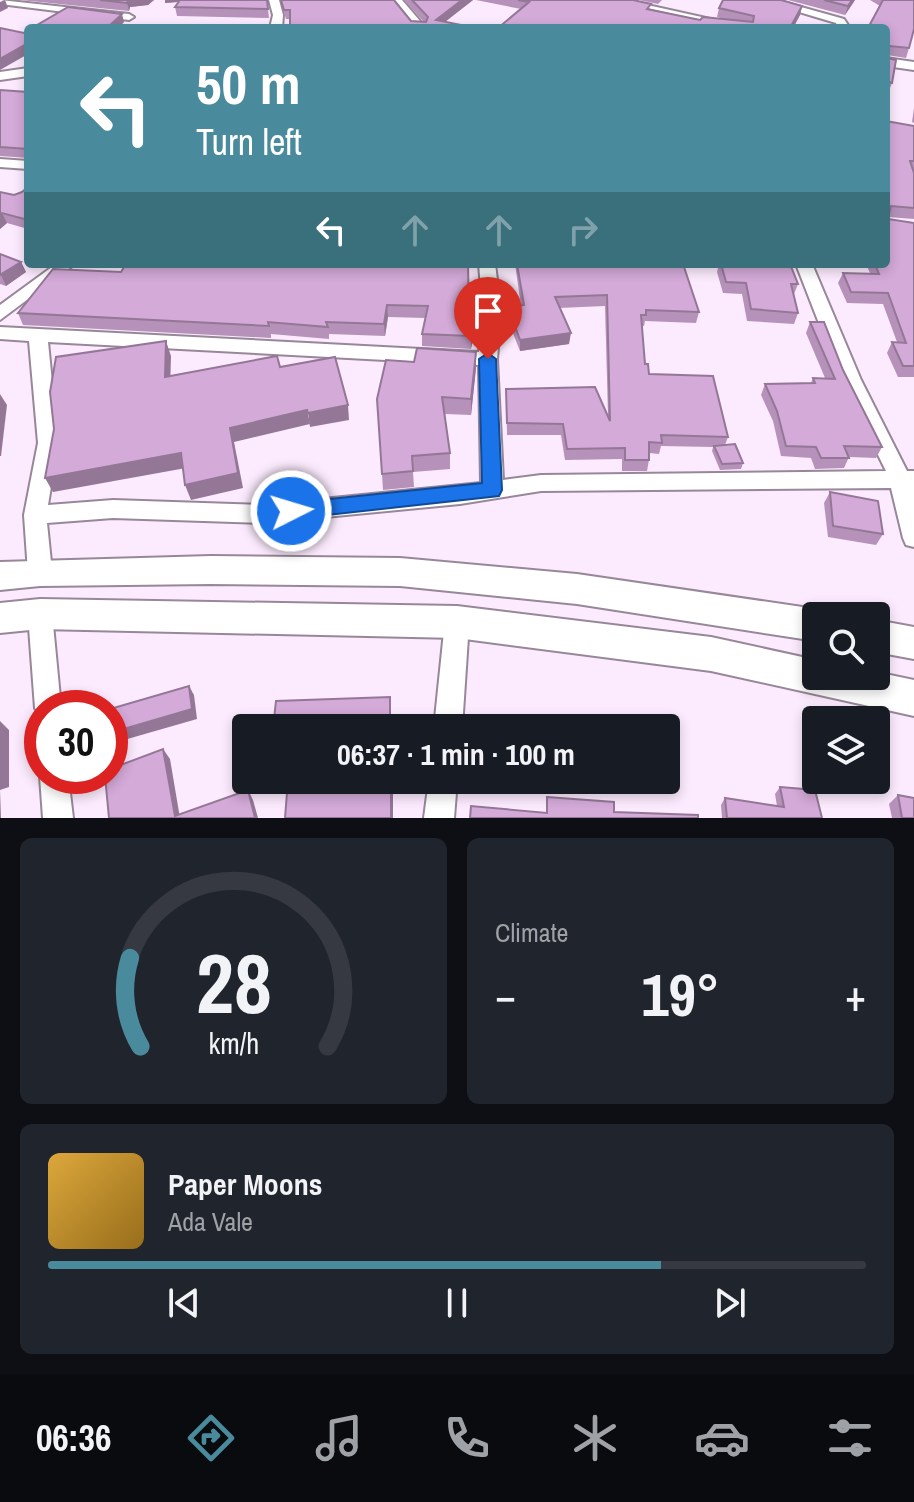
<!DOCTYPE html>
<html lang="en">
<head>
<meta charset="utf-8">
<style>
  :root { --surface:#171b24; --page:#20242c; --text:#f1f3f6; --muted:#9ea1a6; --line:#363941; --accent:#498b9c }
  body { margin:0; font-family:"Archivo Narrow",sans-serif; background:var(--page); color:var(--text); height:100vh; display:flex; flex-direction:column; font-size:30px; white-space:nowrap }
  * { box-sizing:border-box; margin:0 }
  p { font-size:26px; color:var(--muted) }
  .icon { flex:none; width:44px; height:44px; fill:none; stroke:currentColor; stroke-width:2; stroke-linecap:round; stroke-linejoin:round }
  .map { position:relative; height:818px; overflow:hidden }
  .panel { display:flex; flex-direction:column; gap:20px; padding:20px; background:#0d0f14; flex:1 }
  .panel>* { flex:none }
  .hud { position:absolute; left:24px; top:24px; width:866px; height:244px; border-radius:8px; box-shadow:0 4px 12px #0003; background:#498b9c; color:#fff; overflow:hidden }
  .tools { position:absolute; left:802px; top:602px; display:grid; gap:16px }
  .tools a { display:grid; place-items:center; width:88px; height:88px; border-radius:8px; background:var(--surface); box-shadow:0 4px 12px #0003; font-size:40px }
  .speed { position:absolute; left:24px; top:690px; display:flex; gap:16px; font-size:40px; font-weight:700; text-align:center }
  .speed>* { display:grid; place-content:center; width:104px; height:104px; border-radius:50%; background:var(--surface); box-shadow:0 4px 12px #0003; line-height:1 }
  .speed .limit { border:12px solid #d22; background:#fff; color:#111 }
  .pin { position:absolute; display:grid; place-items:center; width:68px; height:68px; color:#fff; margin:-82px -34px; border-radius:50% 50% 50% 0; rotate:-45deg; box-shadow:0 0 8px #0007 }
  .pin .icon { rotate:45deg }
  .me { position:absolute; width:88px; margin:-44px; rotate:85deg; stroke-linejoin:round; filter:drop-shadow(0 0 6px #0008) }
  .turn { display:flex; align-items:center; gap:28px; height:168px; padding:0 40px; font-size:36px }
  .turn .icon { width:104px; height:104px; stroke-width:2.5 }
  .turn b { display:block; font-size:56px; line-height:68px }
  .lanes { display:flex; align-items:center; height:76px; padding:0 40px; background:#0003; justify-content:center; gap:40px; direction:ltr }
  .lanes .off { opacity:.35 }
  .big { font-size:60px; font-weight:700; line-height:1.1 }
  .panel .widget { flex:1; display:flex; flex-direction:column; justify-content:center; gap:12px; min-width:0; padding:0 28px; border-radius:12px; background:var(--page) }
  .panel .dial { align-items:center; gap:0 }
  .dial svg { height:208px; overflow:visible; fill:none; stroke:var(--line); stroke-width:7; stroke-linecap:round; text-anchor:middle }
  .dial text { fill:var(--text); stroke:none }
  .song { display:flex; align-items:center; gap:24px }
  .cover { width:96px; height:96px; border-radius:12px; background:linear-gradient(135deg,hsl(40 70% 55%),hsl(40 70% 35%)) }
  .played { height:8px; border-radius:4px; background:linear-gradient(90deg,var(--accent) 75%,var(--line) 75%) }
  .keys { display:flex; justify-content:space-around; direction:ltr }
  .heat { display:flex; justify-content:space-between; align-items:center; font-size:44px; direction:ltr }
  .panel .tiles { flex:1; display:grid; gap:20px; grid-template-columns:1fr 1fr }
  .widget:last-child { grid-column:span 2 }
  .trip { position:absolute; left:232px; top:714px; width:448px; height:80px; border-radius:8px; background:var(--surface); box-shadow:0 4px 12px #0003; font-weight:700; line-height:80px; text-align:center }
  .tabs { display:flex; height:128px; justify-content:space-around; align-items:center; background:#090b0e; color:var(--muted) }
  .tabs .icon { width:56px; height:56px }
  .tabs .active { color:var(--accent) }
  .tabs b { font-size:36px; color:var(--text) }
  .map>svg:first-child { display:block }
</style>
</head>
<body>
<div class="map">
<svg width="914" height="818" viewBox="0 0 914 818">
  <rect width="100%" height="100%" fill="#fcebfe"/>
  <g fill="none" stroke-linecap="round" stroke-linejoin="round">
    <g stroke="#978798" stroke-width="4">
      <g id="minor">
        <polygon points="0,0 129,14 134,17 129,20 0,4"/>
        <polygon points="269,0 279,0 283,15 282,28 270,28 273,15"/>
        <polygon points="391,0 402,0 426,28 414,28"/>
        <polygon points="605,0 625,0 751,28 729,28"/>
        <polygon points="759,0 776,0 844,19 850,28 838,28 836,23"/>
        <polygon points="886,58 914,62 914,70 886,66"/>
        <polygon points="28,68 28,76 0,80 0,72"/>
        <polygon points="0,159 28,161 28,169 0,167"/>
        <polygon points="56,264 75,264 0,320 0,305"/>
        <path d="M 479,264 L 495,264 L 501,312 L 497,359 L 503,480 L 541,475 L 886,471 L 841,380 L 796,264 L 812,264 L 861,380 L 907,471 L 914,471 L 914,547 L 906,545 L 903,538 L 891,488 L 541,491 L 460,504 L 263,523 L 113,518 L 47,523 L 52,572 L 48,579 L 40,582 L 32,579 L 28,572 L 24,515 L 38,443 L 29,341 L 0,339 L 0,327 L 479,352 L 483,312 ZM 48,342 L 479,365 L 481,483 L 263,505 L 113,500 L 48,505 L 58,443 Z"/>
        <polygon points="40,603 49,606 52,614 61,708 42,708 42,719 35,708 28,614 31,606"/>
        <polygon points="457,611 466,614 469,622 462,728 434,728 445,622 448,614"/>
        <polygon points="42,771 42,776 68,776 73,818 43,818 40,776"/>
        <polygon points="429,780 457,780 454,818 424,818"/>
      </g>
    </g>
    <g stroke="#978798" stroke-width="4">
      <g id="secondary">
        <polygon points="211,556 400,558 577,574 816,609 829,616 816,616 816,641 577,604 400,586 211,584 40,586 0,590 0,562"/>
        <polygon points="40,599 457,606 711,637 816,660 816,676 876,676 876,672 914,680 914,716 711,671 457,638 40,629 0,633 0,603"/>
        <polygon points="876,620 914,627 914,659 876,652"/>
      </g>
    </g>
    <use href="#minor" fill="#fff" fill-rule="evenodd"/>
    <use href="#secondary" fill="#fff" fill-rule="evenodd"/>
  </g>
  <g fill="#b692ba">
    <polygon points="20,0 154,0 148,5 130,7 129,11"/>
    <polygon points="165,0 267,0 269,18 177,16 175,7 179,2 165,3"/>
    <polygon points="280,0 394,0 411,21 424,22 404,0 473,0 445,22 476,28 291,28 290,19 286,19"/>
    <polygon points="476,0 633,0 651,9 700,20 724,19 717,17 719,8 802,6 800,15 793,28 498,28 521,9"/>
    <polygon points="639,0 662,0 658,4"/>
    <polygon points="788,0 855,0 845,15"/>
    <polygon points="870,0 914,0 909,48 906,58 887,55 892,83 888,93 886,92 886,28 880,6"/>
    <polygon points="0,90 28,92 28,158 0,156"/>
    <polygon points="914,108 914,123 912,122"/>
    <polygon points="886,121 914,126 914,219 888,217 888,219 914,223 914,377 898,377 887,353 892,342 897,342 883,304 847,303 838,283 843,273 870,273 866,264 886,264"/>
    <polygon points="28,187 28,229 7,223 0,229 0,192 14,195 22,192"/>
    <polygon points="0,254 21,262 26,272 6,286 0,284"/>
    <polygon points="515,264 683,264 699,312 696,323 645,321 644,326 642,326 645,364 649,374 728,437 725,445 743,463 741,469 720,470 712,451 713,447 661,446 659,454 649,453 649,460 647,471 622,471 622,459 565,460 561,435 507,435 506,389 608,415 605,306 559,308 569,344 520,351 507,318 508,307 521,306"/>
    <polygon points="719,264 790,264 798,284 794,294 798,313 794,324 747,321 742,294 723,293 717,272"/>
    <polygon points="121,272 469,312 476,323 471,349 422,346 422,334 425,318 388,317 385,336 329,334 329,339 271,334 271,338 23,325 18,313"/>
    <polygon points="810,322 843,370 882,447 876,458 849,457 844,468 815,469 811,458 781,456 773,421 761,395 765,384 811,383 813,378 825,378 806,333"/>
    <polygon points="476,352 476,368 471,415 445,414 450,453 450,469 413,472 414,487 383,490 382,474 414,362"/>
    <polygon points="830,492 883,534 876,545 828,537 824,503"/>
    <polygon points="262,780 393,780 393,818 288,784 264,784"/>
    <polygon points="780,787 822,818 722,818 721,805 725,798 777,806 775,794"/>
    <polygon points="898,795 914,818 892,818 889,804"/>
  </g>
  <g fill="#947797">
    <polygon points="5,0 8,8 0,12 0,2"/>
    <polygon points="128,0 154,0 148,5 130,7 129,11 127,3"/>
    <polygon points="165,0 188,0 188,1 165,3"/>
    <polygon points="462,0 473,0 437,28 436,20"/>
    <polygon points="852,0 855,0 845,15 848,6"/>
    <polygon points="802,6 800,15 793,28 790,28"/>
    <polygon points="122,14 124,22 119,28 107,28"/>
    <polygon points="28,43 28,54 0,70 0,59"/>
    <polygon points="2,213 7,223 0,229 0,215"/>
    <polygon points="21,262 26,272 6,286 1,275"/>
    <polygon points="387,305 388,317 385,336 384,324"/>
    <polygon points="476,311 476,323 471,349 471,336"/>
    <polygon points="571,333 569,344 520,351 520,340"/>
    <polygon points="166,341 171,356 170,392 165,377"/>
    <polygon points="476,352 476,368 471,415 471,399"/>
    <polygon points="0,394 7,405 1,456 0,456"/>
    <polygon points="348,405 349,420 310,427 308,413"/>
    <polygon points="307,410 310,424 234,442 243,488 191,500 185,485 230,428"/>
    <polygon points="181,453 186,468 53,492 45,478"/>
    <polygon points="189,686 194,695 197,719 110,744 110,733"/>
    <polygon points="390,697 391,709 391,728 390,728"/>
    <polygon points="0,721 9,730 9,787 0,790 1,818 0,818"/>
    <polygon points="163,749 170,759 180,818 175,816"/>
    <rect x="391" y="780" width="2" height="38"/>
    <polygon points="248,790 253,800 258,818 255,818"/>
  </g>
  <g fill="#d4aad8" stroke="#947797" stroke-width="2">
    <polygon points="100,0 128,0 127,3"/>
    <polygon points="180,0 267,0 268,9 175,7"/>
    <polygon points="281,0 394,0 411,21 426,22 428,17 412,0 462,0 436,20 476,28 292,28 290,25 290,10 284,10"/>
    <polygon points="518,0 633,0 651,4 647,9 700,20 703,17 753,22 754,16 719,8 723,0 781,0 802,6 790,28 498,28 529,2"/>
    <polygon points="824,0 852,0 848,6"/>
    <polygon points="883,0 914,0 914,29 909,48 890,46 886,49 887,58 896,60 892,83 886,81 886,28 868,28"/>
    <polygon points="68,7 122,14 107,28 32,28"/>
    <polygon points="0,28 24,33 28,30 28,43 0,59"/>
    <polygon points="0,90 28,92 28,149 0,147"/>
    <polygon points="886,121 914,126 914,161 910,161 914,173 914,208 891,206 888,219 914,223 914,366 903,366 892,342 906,343 888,293 851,292 843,273 879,274 875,264 886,264"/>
    <polygon points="28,187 28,220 2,213 0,215 0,192 14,195 22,192"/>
    <polygon points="0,254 21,262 0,275"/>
    <polygon points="126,264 468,264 469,312 476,311 471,336 422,334 428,306 387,305 384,324 326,322 328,327 268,322 269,326 18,313 53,269 121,272"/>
    <polygon points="517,264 683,264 699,312 646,310 646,315 641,315 645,364 648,364 649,374 713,376 728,437 661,435 662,443 649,442 649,460 625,460 625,448 567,449 563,424 507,423 506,389 595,387 610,421 607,295 555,297 571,333 520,340 508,307 524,305"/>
    <polygon points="721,264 790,264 798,284 791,284 798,313 751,309 746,283 726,282"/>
    <polygon points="810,322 824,322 843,370 882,447 844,446 849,458 821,458 816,447 786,446 777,411 765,384 815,383 813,378 835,379"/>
    <polygon points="166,341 165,377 277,356 280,367 335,357 348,405 308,413 307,410 230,428 238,473 185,485 181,453 45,478 54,429 50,392 56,357"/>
    <polygon points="417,348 476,352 471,399 442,397 450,453 412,456 413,471 382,474 377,399 386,360 414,362"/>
    <polygon points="735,444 743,463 722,464 714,446"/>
    <polygon points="830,492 878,501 883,534 833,526"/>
    <polygon points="189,686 192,709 110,733 110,709"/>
    <polygon points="390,697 390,728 273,728 276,701"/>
    <polygon points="163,749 175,816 248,790 255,818 109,818 105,776 110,776 110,769"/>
    <polygon points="288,780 391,780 391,818 285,818"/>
    <polygon points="780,787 815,790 822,818 727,818 725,798 784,807"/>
    <polygon points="898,795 914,798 914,818 902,818"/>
    <polygon points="547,797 614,802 614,812 698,815 698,818 470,818 471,806 547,813"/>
  </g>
  <polygon fill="#1a73e8" stroke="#114b97" stroke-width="2" points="488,353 496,359 502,490 499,496 291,519 284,517 281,511 291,503 482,483 479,359"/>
</svg>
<div class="tools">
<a><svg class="icon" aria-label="search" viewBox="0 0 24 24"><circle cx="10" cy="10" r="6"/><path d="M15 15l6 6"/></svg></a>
<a><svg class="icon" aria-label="layers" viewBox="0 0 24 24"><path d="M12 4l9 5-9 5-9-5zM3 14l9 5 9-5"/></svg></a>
</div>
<div class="speed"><div class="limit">30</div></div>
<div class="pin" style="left:488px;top:359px;background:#d93025"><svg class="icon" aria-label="arrive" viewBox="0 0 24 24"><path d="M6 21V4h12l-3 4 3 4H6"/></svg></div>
<svg class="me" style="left:291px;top:511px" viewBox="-20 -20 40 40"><circle r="17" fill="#1a73e8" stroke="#fff" stroke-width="3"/><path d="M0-11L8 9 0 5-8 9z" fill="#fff"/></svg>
<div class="trip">06:37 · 1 min · 100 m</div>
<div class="hud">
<div class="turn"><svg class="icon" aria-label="left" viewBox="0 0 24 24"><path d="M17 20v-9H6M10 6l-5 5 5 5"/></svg><div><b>50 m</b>Turn left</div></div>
<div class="lanes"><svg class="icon" aria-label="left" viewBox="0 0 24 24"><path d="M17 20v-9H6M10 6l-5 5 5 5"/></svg><svg class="icon off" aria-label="ahead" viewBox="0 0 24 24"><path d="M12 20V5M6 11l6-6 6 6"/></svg><svg class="icon off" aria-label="ahead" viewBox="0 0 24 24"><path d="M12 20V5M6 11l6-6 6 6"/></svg><svg class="icon off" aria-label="right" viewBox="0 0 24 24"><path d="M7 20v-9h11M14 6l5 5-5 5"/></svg></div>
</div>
</div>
<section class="panel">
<div class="tiles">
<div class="widget dial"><svg viewBox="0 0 100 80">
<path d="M14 69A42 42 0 1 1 86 69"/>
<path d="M14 69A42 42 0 0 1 10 35" stroke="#498b9c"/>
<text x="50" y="56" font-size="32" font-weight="700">28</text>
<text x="50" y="72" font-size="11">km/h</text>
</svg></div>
<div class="widget"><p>Climate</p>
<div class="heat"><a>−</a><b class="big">19°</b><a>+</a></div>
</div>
<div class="widget">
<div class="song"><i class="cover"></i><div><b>Paper Moons</b><p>Ada Vale</p></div></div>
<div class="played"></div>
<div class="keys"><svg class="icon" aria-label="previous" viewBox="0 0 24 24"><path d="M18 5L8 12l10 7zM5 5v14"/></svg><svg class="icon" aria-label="pause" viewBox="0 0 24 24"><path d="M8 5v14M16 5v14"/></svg><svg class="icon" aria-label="next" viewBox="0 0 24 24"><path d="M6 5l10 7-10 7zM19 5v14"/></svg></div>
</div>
</div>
</section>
<nav class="tabs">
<b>06:36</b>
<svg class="icon active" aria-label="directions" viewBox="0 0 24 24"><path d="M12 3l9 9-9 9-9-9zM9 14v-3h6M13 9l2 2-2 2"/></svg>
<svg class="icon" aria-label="music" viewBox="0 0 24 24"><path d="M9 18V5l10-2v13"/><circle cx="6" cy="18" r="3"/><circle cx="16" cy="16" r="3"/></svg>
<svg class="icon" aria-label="phone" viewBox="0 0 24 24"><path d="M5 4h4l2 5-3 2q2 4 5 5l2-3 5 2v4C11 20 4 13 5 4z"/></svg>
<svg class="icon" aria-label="climate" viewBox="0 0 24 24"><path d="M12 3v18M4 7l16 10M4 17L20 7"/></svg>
<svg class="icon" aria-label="car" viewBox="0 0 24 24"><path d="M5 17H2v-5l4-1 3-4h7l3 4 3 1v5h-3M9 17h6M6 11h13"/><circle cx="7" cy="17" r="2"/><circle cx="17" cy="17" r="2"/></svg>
<svg class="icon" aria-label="filters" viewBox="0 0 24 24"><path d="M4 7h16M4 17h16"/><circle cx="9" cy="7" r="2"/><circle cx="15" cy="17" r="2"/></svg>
</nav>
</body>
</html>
